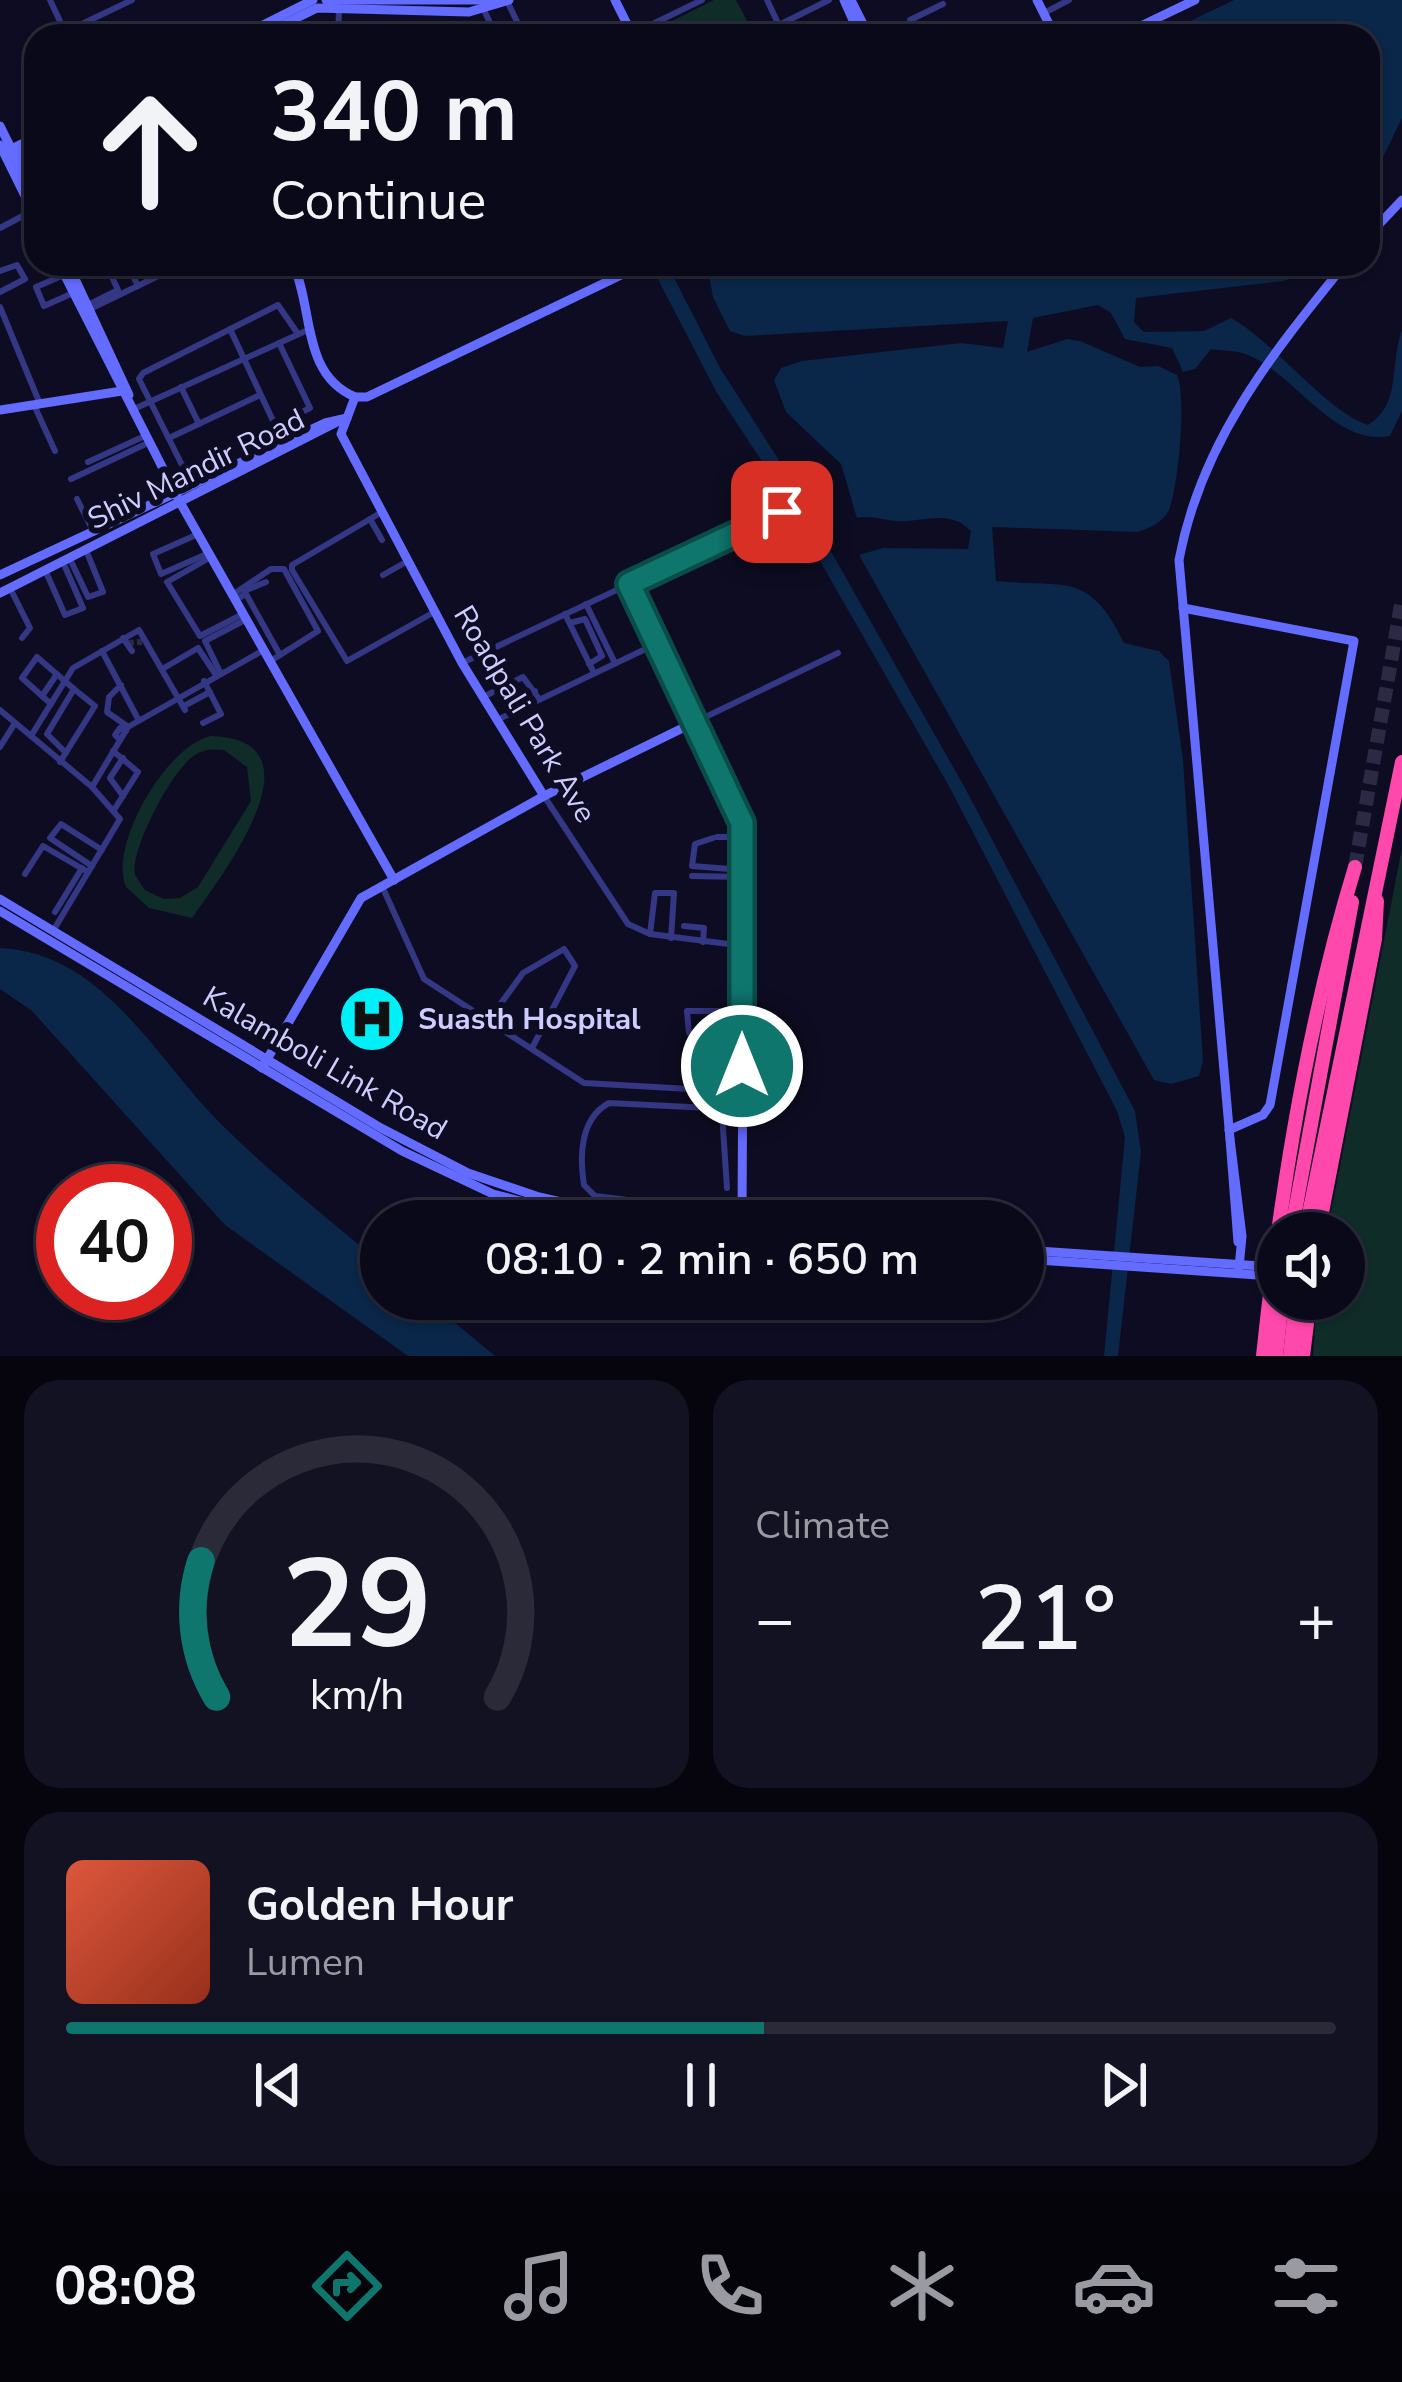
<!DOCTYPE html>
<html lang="en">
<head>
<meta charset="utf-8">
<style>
  :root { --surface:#0a091a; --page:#131223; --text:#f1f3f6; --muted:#999aa2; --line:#2a2a39; --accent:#0f766e }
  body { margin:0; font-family:"Nunito Sans",sans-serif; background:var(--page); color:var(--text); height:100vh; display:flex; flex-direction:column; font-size:45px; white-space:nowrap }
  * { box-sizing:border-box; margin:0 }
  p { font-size:39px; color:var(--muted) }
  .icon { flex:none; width:66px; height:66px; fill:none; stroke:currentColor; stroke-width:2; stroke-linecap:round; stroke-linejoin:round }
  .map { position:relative; height:1356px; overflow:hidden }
  .panel { display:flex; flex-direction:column; gap:24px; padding:24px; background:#06050e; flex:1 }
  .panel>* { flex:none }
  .hud { position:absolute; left:24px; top:24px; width:1356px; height:252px; border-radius:36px; box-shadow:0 3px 9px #0004,0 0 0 3px var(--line); background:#0a091a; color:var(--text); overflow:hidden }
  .fabs { position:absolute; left:1257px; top:1212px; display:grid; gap:24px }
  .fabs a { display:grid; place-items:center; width:108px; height:108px; border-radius:50%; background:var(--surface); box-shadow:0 3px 9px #0004,0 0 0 3px var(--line); font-size:60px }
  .speed { position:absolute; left:36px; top:1164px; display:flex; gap:24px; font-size:60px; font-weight:700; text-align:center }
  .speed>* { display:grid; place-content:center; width:156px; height:156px; border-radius:50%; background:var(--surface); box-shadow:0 3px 9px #0004,0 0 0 3px var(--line); line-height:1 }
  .speed .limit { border:18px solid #d22; background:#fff; color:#111 }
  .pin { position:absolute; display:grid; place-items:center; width:102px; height:102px; color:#fff; margin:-51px; border-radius:24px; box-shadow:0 6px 18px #0006 }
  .me { position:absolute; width:132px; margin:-66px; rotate:0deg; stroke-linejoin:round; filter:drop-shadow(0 0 9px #0008) }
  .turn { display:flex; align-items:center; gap:42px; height:252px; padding:0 48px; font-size:54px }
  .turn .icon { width:156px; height:156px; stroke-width:2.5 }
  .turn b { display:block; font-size:84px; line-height:102px }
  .big { font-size:90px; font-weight:600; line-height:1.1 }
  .panel .widget { flex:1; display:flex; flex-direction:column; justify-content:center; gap:18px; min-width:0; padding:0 42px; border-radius:36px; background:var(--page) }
  .panel .dial { align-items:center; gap:0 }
  .dial svg { height:312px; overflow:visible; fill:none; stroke:var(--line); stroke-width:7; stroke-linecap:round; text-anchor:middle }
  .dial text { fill:var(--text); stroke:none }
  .song { display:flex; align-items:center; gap:36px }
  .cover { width:144px; height:144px; border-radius:18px; background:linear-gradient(135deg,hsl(10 70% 55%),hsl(10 70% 35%)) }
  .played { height:12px; border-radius:6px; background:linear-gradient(90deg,var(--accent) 55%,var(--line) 55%) }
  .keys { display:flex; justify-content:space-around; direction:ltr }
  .heat { display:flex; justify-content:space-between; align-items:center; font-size:66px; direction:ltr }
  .panel .tiles { flex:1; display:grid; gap:24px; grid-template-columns:1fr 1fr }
  .widget:last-child { grid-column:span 2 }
  .trip { position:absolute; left:360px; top:1200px; width:684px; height:120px; border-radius:60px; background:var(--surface); box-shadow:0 3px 9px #0004,0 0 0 3px var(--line); font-weight:600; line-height:120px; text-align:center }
  .tabs { display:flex; height:192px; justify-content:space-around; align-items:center; background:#04040a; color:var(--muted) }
  .tabs .icon { width:84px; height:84px }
  .tabs .on { color:var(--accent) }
  .tabs b { font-size:54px; color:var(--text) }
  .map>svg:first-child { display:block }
</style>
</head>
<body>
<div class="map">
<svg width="1402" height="1356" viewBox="0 0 1402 1356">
  <rect width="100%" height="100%" fill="#0e0c22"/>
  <g fill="#0f2c29" fill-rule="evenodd">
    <polygon points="714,0 736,0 755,36 682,36 672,21"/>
    <path d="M 211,736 C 328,739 220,878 192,918 L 149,908 L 126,887 C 108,845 167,745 211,736 ZM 224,750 L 247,767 L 251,801 L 198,887 L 180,898 L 164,899 L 145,890 L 135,875 C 129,851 173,768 195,755 C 204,749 213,749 224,750 Z"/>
    <polygon points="1402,848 1402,1356 1313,1356 1317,1299 1344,1299 1344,1233 1327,1233"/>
  </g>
  <g fill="#0a2648">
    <polygon points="1234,0 1402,0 1402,118 1368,188 1368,36 1159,36"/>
    <polygon points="650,264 667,264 720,368 782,465 965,788 1135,1111 1141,1152 1118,1356 1104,1356 1125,1137 1117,1111 950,788 769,472 717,393"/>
    <path d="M 707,264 L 1316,264 L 1305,274 L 1283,281 L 1136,298 L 1134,322 L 1144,332 L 1204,331 L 1231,318 C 1273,341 1327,412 1368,425 C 1402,404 1389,365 1402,330 L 1402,411 L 1390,436 C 1335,447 1296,375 1248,355 C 1237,350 1223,351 1211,349 L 1195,369 L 1183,372 L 1172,348 L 1125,339 L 1111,313 L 1098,305 L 1033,318 L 1027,352 L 1067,339 L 1080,341 L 1140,367 L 1158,366 L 1177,375 C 1187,397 1178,488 1169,510 C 1163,523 1149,528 1137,532 L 992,527 L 996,581 C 1064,588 1089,570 1124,643 L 1159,651 L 1169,661 L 1183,760 L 1203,1061 L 1199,1076 L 1171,1084 L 1154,1080 L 859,555 L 883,548 L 968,549 L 971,531 C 948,508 923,523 896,521 C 881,520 873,515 857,518 L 841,464 L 786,412 L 774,380 L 781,368 L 802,361 L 961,343 L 1003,348 L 1008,321 L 745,336 L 730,331 L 713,297 Z"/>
    <path d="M 0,948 C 105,953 156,1060 222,1125 C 272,1174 327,1218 381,1263 L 381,1299 L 426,1299 L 495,1356 L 408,1356 L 225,1225 L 32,1011 L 0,989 Z"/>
  </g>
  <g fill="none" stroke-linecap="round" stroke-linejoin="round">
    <polyline stroke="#2b2943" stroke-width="6" stroke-dasharray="6 3" stroke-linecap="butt" points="128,643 142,642"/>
    <polyline stroke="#2b2943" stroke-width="14" stroke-dasharray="14 7" stroke-linecap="butt" points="1355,867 1402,599"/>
    <g stroke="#343784" stroke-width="6">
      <polyline points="50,0 67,36"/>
      <polyline points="767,0 784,36"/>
      <polyline points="507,1 524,36"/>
      <polyline points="484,10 496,36"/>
      <polyline points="1044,13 1069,0"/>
      <polyline points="779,25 829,0"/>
      <polyline points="65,32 132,0"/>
      <polyline points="632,34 702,0"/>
      <polyline points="338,36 339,10"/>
      <polyline points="913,36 910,20 943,4"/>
      <polyline points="0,228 34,210"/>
      <polyline points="82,264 90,264"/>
      <polyline points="127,264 138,286"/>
      <polyline points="0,271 17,265 25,279 0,292"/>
      <polyline points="64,275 36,287 44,306 73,293"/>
      <polyline points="75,277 104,264"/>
      <polyline points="88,305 118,290 106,264"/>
      <polyline points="0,307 40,404"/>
      <polyline points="86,311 183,264"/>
      <polyline points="230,329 283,442"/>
      <polyline points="279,343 310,408 189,467 182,465 139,379 143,373 278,305 298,334"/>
      <polyline points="181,387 199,424"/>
      <polyline points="34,405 55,451"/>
      <polyline points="134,409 310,329"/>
      <polyline points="169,438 260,395"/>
      <polyline points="88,462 147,435"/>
      <polyline points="71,479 150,442"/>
      <polyline points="77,499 93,531"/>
      <polyline points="382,512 292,565 292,570 347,661 436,611"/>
      <polyline points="370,519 382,540"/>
      <polyline points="196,535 153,554 161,574 209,553"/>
      <polyline points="211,557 167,582 200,636 243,614"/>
      <polyline points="70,559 88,597 103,592 86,550"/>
      <polyline points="46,572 65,615 83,608 63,562"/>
      <polyline points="383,575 408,561"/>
      <polyline points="629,584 695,722 838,653"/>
      <polyline points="10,588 30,628 22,638"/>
      <polyline points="244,591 266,582"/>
      <polyline points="232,595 271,569 284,569 318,631 280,655"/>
      <polyline points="235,600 246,594 280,655 269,662"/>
      <polyline points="586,604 615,663"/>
      <polyline points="565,614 594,673"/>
      <polyline points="570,623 585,619 602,656 589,664"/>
      <polyline points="123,638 132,651"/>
      <polyline points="102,651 138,719"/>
      <polyline points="462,663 782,512"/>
      <polyline points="164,668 198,648 216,675"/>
      <polyline points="220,672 205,641 245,620"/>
      <polyline points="121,685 109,697 107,712 127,726"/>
      <polyline points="498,689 507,703 535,691"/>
      <polyline points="42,696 57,674"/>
      <polyline points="483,697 523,677 539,699"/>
      <polyline points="51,704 22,678 37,657 74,689"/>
      <polyline points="184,706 210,692"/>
      <polyline points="0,710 92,787 120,819 53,931"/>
      <polyline points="497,720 656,644"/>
      <polyline points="203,723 221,714 204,681"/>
      <polyline points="31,736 73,668 139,630 185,710"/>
      <polyline points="120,740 115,735 120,728 126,731"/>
      <polyline points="0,747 15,723"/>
      <polyline points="113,751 138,772 114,810"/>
      <polyline points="123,758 110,778 123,796"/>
      <polyline points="60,762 95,706 74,689 47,734 66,753"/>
      <polyline points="92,787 128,727 262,651"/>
      <polyline points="544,796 628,924 650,934 744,946"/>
      <polyline points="717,837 744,837"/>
      <polyline points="713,838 695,844 692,866 743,870"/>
      <polyline points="92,866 50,838 61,824 102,850"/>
      <polyline points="25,874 43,846 88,872"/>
      <polyline points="692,876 742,877"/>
      <polyline points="382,886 424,979 584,1083 743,1092"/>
      <polyline points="55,912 82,868"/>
      <polyline points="684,926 704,928 703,942"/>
      <polyline points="650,934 655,893 674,893 671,938"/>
      <polyline points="488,1021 523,973 564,949 575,966 532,1048"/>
      <polyline points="730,1034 730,1010"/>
      <polyline points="742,1035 689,1033 687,1011 742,1011"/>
      <path d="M 677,1206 L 595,1196 L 584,1185 C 579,1154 581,1118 609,1103 L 709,1108 L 722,1113 L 727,1188"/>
    </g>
    <g stroke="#646bff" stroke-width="9">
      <polyline points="326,0 489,0"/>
      <polyline points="615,0 633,36"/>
      <polyline points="844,0 860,36"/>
      <polyline points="851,0 869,36"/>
      <polyline points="1037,0 1055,36"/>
      <polyline points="241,36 313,0"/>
      <polyline points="260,36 317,8 469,12 509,0"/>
      <polyline points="1120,36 1195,0"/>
      <polyline points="0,126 36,199"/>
      <polyline points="0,145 36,218"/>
      <polyline points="9,150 36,137"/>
      <polyline points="14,157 36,146"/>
      <polyline points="1368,236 1402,200"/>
      <polyline points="59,264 181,504 394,880"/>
      <polyline points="68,264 129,395"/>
      <path d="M 293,264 C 314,309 301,374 355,397"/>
      <polyline points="0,410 122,391"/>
      <polyline points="0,575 325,423 347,418"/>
      <polyline points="0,593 337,422"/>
      <polyline points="1183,608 1354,641 1270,1105 1263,1115 1229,1130"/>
      <polyline points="544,796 462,663 341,434 355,397 367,397 644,264"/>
      <polyline points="0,899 381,1128 468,1173 539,1197 645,1221"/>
      <polyline points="0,911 402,1151 493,1194 595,1221"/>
      <polyline points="262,1068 361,898 544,796 695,722 744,837 742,1221"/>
      <path d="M 1230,1139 L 1179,560 C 1201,442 1271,355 1345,264"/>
      <polyline points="1238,1242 1230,1139 1242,1236 1239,1268"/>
      <polyline points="1023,1250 1275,1267"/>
      <polyline points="1023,1259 1273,1276"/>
    </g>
    <g stroke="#ff48ac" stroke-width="14">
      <polyline points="1291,1233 1352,902"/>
      <polyline points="1305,1233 1402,762"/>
      <polyline points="1318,1233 1375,939 1377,901"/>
      <path d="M 1263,1356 C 1280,1193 1307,1024 1355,867"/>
      <polyline points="1276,1356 1282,1299"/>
      <polyline points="1290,1356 1296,1299"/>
      <polyline points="1303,1356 1310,1299"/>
    </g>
  </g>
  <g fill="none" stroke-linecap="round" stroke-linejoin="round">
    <g stroke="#0a4d48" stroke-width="30">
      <polyline id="route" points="742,1066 742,823 629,584 782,512"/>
    </g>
    <use href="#route" stroke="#0f766e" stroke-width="21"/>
  </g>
  <defs>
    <g id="hospital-disc" transform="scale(3.45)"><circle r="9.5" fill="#00f0f8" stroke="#0e0c22"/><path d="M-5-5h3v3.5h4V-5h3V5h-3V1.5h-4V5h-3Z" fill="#111"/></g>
  </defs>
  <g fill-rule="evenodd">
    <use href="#hospital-disc" x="372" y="1019"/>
  </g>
  <g text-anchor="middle" stroke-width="12" stroke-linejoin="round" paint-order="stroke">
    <g font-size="30" fill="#cfcdff" stroke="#0e0c22">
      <text transform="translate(196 469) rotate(-26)" y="10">Shiv Mandir Road</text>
      <text transform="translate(525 714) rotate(59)" y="10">Roadpali Park Ave</text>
      <text transform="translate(325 1063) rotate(30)" y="10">Kalamboli Link Road</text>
    </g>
    <g font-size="30" font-weight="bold" fill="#cfcdff" stroke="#0e0c22" text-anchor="start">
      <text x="418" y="1029">Suasth Hospital</text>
    </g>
  </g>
</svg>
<div class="fabs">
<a><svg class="icon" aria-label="sound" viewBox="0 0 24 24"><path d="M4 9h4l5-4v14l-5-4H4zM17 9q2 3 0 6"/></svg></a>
</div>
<div class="speed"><div class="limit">40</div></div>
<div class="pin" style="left:782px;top:512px;background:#d93025"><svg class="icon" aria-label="arrive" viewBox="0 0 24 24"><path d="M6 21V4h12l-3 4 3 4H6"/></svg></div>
<svg class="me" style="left:742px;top:1066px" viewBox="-20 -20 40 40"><circle r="17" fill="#0f766e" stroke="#fff" stroke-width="3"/><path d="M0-11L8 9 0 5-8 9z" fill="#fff"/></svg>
<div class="trip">08:10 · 2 min · 650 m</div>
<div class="hud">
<div class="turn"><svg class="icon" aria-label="ahead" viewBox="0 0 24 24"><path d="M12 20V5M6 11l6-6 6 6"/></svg><div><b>340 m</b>Continue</div></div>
</div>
</div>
<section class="panel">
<div class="tiles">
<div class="widget dial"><svg viewBox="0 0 100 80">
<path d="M14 69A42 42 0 1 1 86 69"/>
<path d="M14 69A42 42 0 0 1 10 34" stroke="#0f766e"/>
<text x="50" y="56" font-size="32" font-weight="700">29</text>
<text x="50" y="72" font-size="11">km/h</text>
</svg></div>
<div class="widget"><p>Climate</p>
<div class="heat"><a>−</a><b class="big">21°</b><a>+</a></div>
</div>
<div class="widget">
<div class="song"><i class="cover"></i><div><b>Golden Hour</b><p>Lumen</p></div></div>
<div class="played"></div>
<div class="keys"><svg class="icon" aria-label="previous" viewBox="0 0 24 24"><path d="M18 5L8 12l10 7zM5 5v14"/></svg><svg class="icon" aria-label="pause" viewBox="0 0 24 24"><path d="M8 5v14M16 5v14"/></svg><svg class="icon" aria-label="next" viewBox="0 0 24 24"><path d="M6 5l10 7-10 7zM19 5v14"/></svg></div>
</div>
</div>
</section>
<nav class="tabs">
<b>08:08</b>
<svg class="icon on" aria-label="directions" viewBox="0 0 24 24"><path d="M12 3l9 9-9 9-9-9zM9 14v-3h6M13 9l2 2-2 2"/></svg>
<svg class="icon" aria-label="music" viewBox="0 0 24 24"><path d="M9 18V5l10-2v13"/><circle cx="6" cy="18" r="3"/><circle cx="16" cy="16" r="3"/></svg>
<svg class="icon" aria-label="phone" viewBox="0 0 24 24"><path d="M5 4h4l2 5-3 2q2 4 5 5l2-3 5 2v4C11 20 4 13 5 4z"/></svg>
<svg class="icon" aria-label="climate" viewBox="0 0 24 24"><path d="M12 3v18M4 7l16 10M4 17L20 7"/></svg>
<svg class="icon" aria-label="car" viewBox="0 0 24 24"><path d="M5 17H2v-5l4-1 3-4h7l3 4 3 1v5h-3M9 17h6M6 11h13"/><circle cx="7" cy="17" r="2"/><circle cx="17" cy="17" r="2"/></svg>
<svg class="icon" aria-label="filters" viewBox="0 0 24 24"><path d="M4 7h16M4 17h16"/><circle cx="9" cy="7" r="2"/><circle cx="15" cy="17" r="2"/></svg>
</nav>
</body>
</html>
